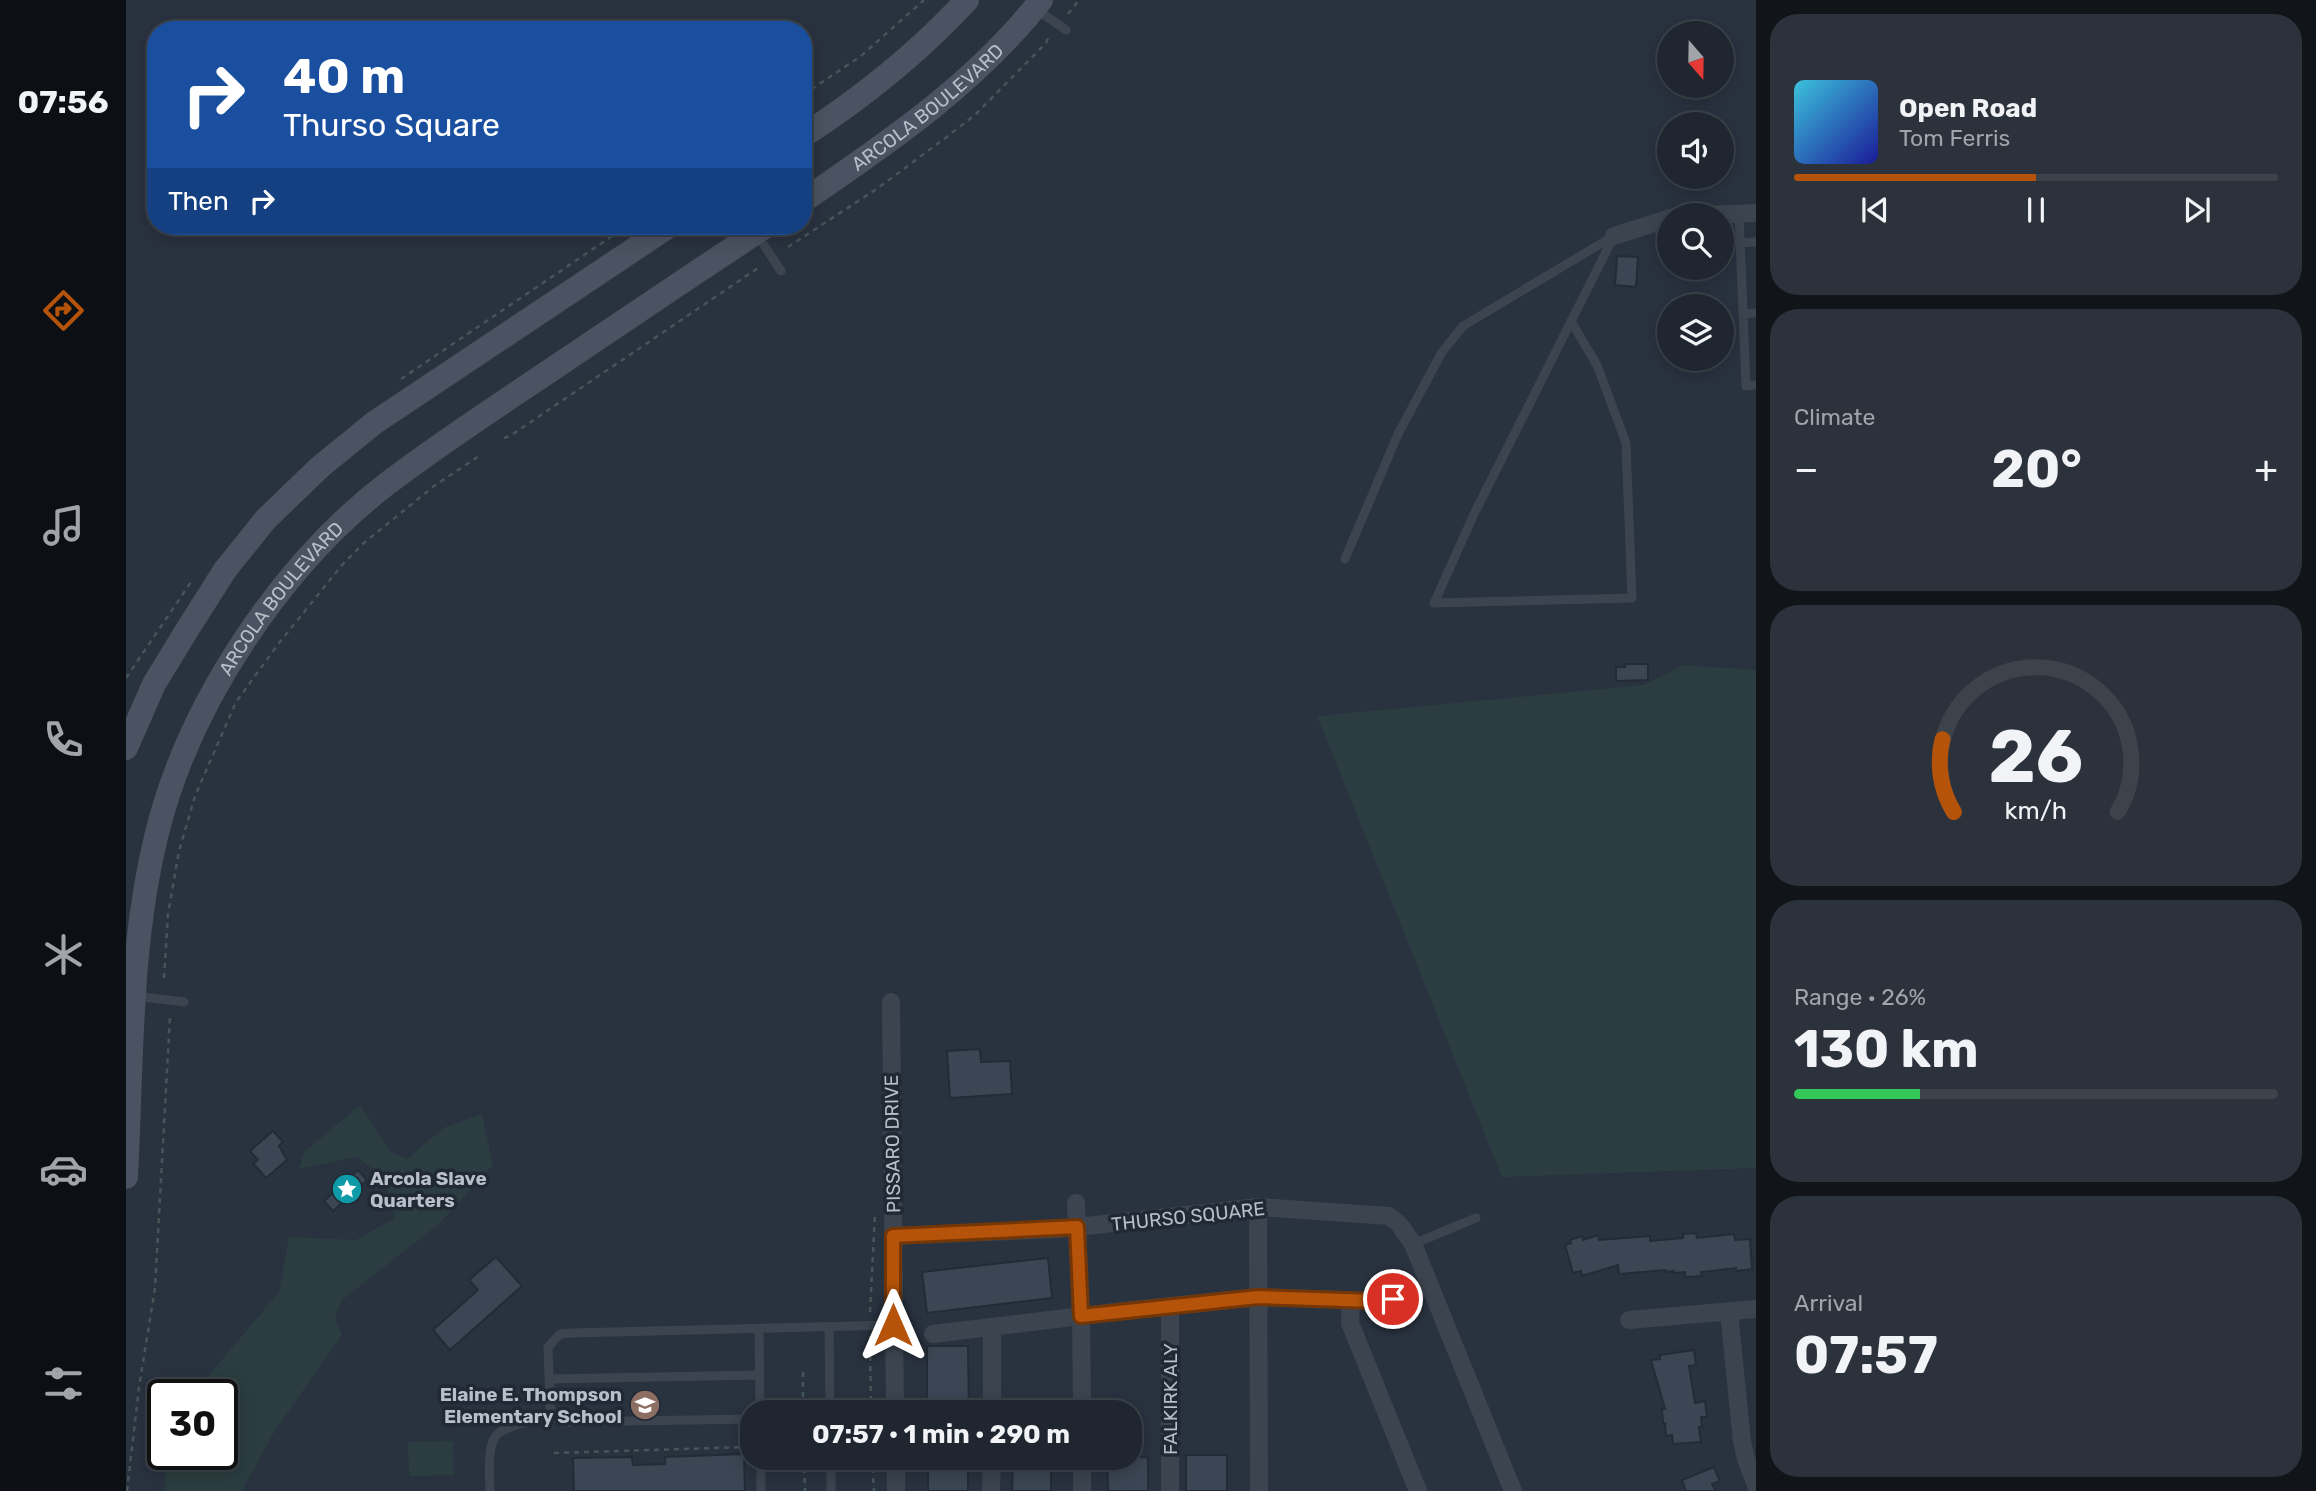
<!DOCTYPE html>
<html lang="en">
<head>
<meta charset="utf-8">
<style>
  :root { --surface:#1f262f; --page:#2c323b; --text:#f1f3f6; --muted:#a1a5aa; --line:#3c434b; --accent:#b45309 }
  body { margin:0; font-family:Rubik,sans-serif; background:var(--page); color:var(--text); height:100vh; display:flex; flex-direction:column; font-size:26px; white-space:nowrap }
  * { box-sizing:border-box; margin:0 }
  p { font-size:23px; color:var(--muted) }
  .icon { flex:none; width:38px; height:38px; fill:none; stroke:currentColor; stroke-width:2; stroke-linecap:round; stroke-linejoin:round }
  .map { position:relative; flex:1; overflow:hidden }
  .side { display:flex; flex-direction:column; gap:14px; padding:14px; background:#11151a; width:560px }
  .side>* { flex:none }
  .guide { position:absolute; left:21px; top:21px; width:665px; height:214px; border-radius:28px; box-shadow:0 4px 18px #0003,0 0 0 2px var(--line); background:#1a4fa0; color:#fff; overflow:hidden }
  .needle { width:46px; rotate:160deg }
  .buttons { position:absolute; left:1531px; top:21px; display:grid; gap:14px }
  .buttons a { display:grid; place-items:center; width:77px; height:77px; border-radius:50%; background:var(--surface); box-shadow:0 4px 18px #0003,0 0 0 2px var(--line); font-size:35px }
  .speed { position:absolute; left:21px; top:1379px; display:flex; gap:14px; font-size:35px; font-weight:700; text-align:center }
  .speed>* { display:grid; place-content:center; width:91px; height:91px; border-radius:50%; background:var(--surface); box-shadow:0 4px 18px #0003,0 0 0 2px var(--line); line-height:1 }
  .speed .limit { border:4px solid #111; border-radius:10px; background:#fff; color:#111 }
  .pin { position:absolute; display:grid; place-items:center; width:60px; height:60px; color:#fff; margin:-30px; border:4px solid #fff; border-radius:50%; box-shadow:0 2px 7px #0007 }
  .me { position:absolute; width:77px; margin:-38px; rotate:0deg; stroke-linejoin:round; filter:drop-shadow(0 0 5px #0008) }
  .turn { display:flex; align-items:center; gap:24px; height:147px; padding:0 21px; font-size:32px }
  .turn .icon { width:91px; height:91px; stroke-width:2.5 }
  .turn b { display:block; font-size:49px; line-height:60px }
  .then { display:flex; align-items:center; height:66px; padding:0 21px; background:#0003; gap:14px; font-size:26px }
  .big { font-size:52px; font-weight:700; line-height:1.1 }
  .side .tile { flex:1; display:flex; flex-direction:column; justify-content:center; gap:10px; min-width:0; padding:0 24px; border-radius:28px; background:var(--page) }
  .side .dial { align-items:center; gap:0 }
  .dial svg { height:182px; overflow:visible; fill:none; stroke:var(--line); stroke-width:7; stroke-linecap:round; text-anchor:middle }
  .dial text { fill:var(--text); stroke:none }
  .song { display:flex; align-items:center; gap:21px }
  .cover { width:84px; height:84px; border-radius:10px; background:linear-gradient(135deg,hsl(190 70% 55%),hsl(240 70% 35%)) }
  .played { height:7px; border-radius:4px; background:linear-gradient(90deg,var(--accent) 50%,var(--line) 50%) }
  .keys { display:flex; justify-content:space-around; direction:ltr }
  .heat { display:flex; justify-content:space-between; align-items:center; font-size:38px; direction:ltr }
  .charge { height:10px; border-radius:5px; background:linear-gradient(90deg,#34c759 26%,var(--line) 0) }
  .trip { position:absolute; left:614px; top:1400px; width:402px; height:70px; border-radius:28px; background:var(--surface); box-shadow:0 4px 18px #0003,0 0 0 2px var(--line); font-weight:700; line-height:70px; text-align:center }
  main { display:flex; flex:1; min-height:0 }
  .tabs { display:flex; flex-direction:column; width:126px; justify-content:space-around; align-items:center; background:#0c0f13; color:var(--muted) }
  .tabs .icon { width:49px; height:49px }
  .tabs .on { color:var(--accent) }
  .tabs b { font-size:32px; color:var(--text) }
  .map>svg:first-child { display:block }
</style>
</head>
<body>
<main>
<nav class="tabs">
<b>07:56</b>
<svg class="icon on" aria-label="directions" viewBox="0 0 24 24"><path d="M12 3l9 9-9 9-9-9zM9 14v-3h6M13 9l2 2-2 2"/></svg>
<svg class="icon" aria-label="music" viewBox="0 0 24 24"><path d="M9 18V5l10-2v13"/><circle cx="6" cy="18" r="3"/><circle cx="16" cy="16" r="3"/></svg>
<svg class="icon" aria-label="phone" viewBox="0 0 24 24"><path d="M5 4h4l2 5-3 2q2 4 5 5l2-3 5 2v4C11 20 4 13 5 4z"/></svg>
<svg class="icon" aria-label="climate" viewBox="0 0 24 24"><path d="M12 3v18M4 7l16 10M4 17L20 7"/></svg>
<svg class="icon" aria-label="car" viewBox="0 0 24 24"><path d="M5 17H2v-5l4-1 3-4h7l3 4 3 1v5h-3M9 17h6M6 11h13"/><circle cx="7" cy="17" r="2"/><circle cx="17" cy="17" r="2"/></svg>
<svg class="icon" aria-label="filters" viewBox="0 0 24 24"><path d="M4 7h16M4 17h16"/><circle cx="9" cy="7" r="2"/><circle cx="15" cy="17" r="2"/></svg>
</nav>
<div class="map">
<svg width="1630" height="1491" viewBox="0 0 1630 1491">
  <rect width="100%" height="100%" fill="#29323f"/>
  <g fill="#2b3d40">
    <polygon points="1557,665 1630,670 1630,1168 1376,1177 1191,716 1518,685"/>
    <polygon points="234,1105 265,1152 281,1159 317,1128 356,1114 367,1165 314,1223 215,1301 209,1318 216,1335 148,1432 116,1491 39,1491 38,1454 96,1454 96,1395 66,1395 153,1292 163,1237 230,1240 269,1218 258,1176 230,1157 173,1169 178,1152"/>
    <polygon points="327,1441 328,1475 283,1476 282,1442"/>
  </g>
  <g fill="#3b4654" stroke="#232b36" stroke-width="2">
    <polygon points="1491,256 1512,257 1510,287 1489,285"/>
    <polygon points="1499,664 1522,664 1522,680 1490,681 1490,667 1499,667"/>
    <polygon points="854,1049 855,1062 884,1061 886,1094 824,1098 821,1051"/>
    <polygon points="147,1131 157,1142 153,1146 161,1160 140,1178 127,1163 132,1160 124,1151"/>
    <polygon points="232,1170 241,1180 207,1211 198,1201"/>
    <polygon points="1570,1233 1571,1238 1608,1234 1609,1240 1624,1239 1626,1269 1610,1271 1610,1268 1575,1272 1576,1276 1559,1277 1559,1272 1548,1273 1548,1271 1540,1272 1540,1270 1493,1274 1492,1265 1456,1276 1455,1271 1447,1273 1439,1245 1445,1243 1444,1240 1456,1236 1457,1240 1472,1235 1473,1240 1524,1236 1524,1241 1557,1238 1557,1234"/>
    <polygon points="370,1257 396,1286 324,1350 307,1330 352,1290 343,1280"/>
    <polygon points="922,1258 926,1298 801,1313 796,1272"/>
    <polygon points="801,1346 842,1346 843,1412 801,1412"/>
    <polygon points="1568,1350 1570,1365 1563,1366 1569,1403 1579,1401 1581,1417 1575,1417 1576,1427 1573,1427 1575,1442 1547,1444 1546,1435 1540,1436 1539,1423 1537,1423 1536,1409 1539,1409 1525,1360 1534,1359 1534,1355"/>
    <polygon points="618,1454 619,1491 448,1491 447,1458 506,1457 507,1465 539,1464 539,1457"/>
    <rect x="1060" y="1455" width="41" height="36"/>
    <polygon points="1022,1457 1022,1491 982,1491 981,1458"/>
    <rect x="802" y="1458" width="40" height="33"/>
    <polygon points="887,1458 925,1458 925,1491 886,1491"/>
    <polygon points="1588,1467 1594,1481 1586,1484 1590,1491 1560,1491 1556,1480"/>
  </g>
  <g fill="none" stroke-linecap="round" stroke-linejoin="round">
    <g stroke="#445658" stroke-width="2.5" stroke-dasharray="5 5" stroke-linecap="butt">
      <polyline points="942,14 953,0"/>
      <polyline points="677,95 735,56 798,0"/>
      <polyline points="662,247 752,188 822,136 850,114 920,43 923,36"/>
      <polyline points="275,379 501,226"/>
      <polyline points="378,438 384,436 632,268"/>
      <polyline points="0,678 65,582"/>
      <polyline points="38,978 42,914 53,851 69,796 110,702 153,643 216,565 239,542 308,486 353,456"/>
      <polyline points="744,1312 749,1214"/>
      <polyline points="744,1336 745,1412"/>
      <polyline points="677,1372 677,1412"/>
      <polyline points="428,1453 621,1447 621,1460"/>
      <polyline points="678,1458 679,1491"/>
      <polyline points="746,1458 748,1491"/>
      <polyline points="1,1491 13,1387 29,1288 44,1016"/>
    </g>
    <g stroke="#3c444f" stroke-width="9">
      <polyline points="910,9 940,30"/>
      <polyline points="1613,214 1620,386 1630,385"/>
      <polyline points="630,233 655,271"/>
      <polyline points="1614,243 1630,242"/>
      <polyline points="1617,314 1630,313"/>
      <polyline points="1446,323 1471,365 1500,443 1506,598 1308,603 1349,512 1488,236"/>
      <polyline points="1219,559 1272,434 1316,352 1337,326 1486,237"/>
      <polyline points="9,996 58,1002"/>
      <polyline points="1287,1244 1350,1218"/>
      <polyline points="703,1328 704,1412"/>
      <polyline points="633,1329 634,1412"/>
      <polyline points="424,1379 633,1375"/>
      <polyline points="626,1419 437,1422 427,1417 424,1406 422,1347 434,1334 446,1333 767,1325"/>
      <polyline points="635,1458 635,1491"/>
      <polyline points="705,1458 705,1491"/>
      <path d="M 364,1491 C 361,1419 368,1436 426,1413"/>
    </g>
    <g stroke="#3c444f" stroke-width="18">
      <polyline points="1584,215 1630,213"/>
      <polyline points="1488,236 1544,218"/>
      <polyline points="765,1002 769,1412"/>
      <polyline points="950,1203 955,1316 956,1412"/>
      <polyline points="1132,1207 1133,1491"/>
      <polyline points="767,1236 933,1229 1132,1207 1263,1216 1273,1224 1287,1244 1387,1491"/>
      <polyline points="1225,1300 1224,1323 1292,1491"/>
      <polyline points="1603,1312 1616,1441 1620,1459 1630,1485"/>
      <polyline points="1503,1320 1630,1309"/>
      <polyline points="807,1334 997,1311 1132,1297 1248,1301 1267,1299 1304,1286"/>
      <polyline points="866,1412 866,1327"/>
      <polyline points="770,1458 770,1491"/>
      <polyline points="956,1458 956,1491"/>
      <polyline points="865,1491 866,1458"/>
      <polyline points="1044,1491 1044,1306"/>
    </g>
    <g stroke="#4b5362" stroke-width="24">
      <path d="M 677,136 C 737,97 792,53 841,0"/>
      <path id="s1" d="M 677,201 C 763,142 850,83 915,0"/>
      <polyline points="0,748 28,684 61,630 99,570 140,519 194,467 248,423 543,226"/>
      <path id="s2" d="M 0,1177 C 6,1061 3,945 31,833 C 63,703 156,564 262,483 C 313,444 367,409 419,374 C 493,324 566,275 640,226"/>
    </g>
  </g>
  <g fill="none" stroke-linecap="round" stroke-linejoin="round">
    <g stroke="#753606" stroke-width="18">
      <polyline id="route" points="767,1325 767,1236 951,1227 955,1316 1132,1297 1248,1301 1267,1299"/>
    </g>
    <use href="#route" stroke="#b45309" stroke-width="12"/>
  </g>
  <defs>
    <g id="sight-disc" transform="scale(1.575)"><circle r="9.5" fill="#0f9aa8" stroke="#212934"/><path d="M0-6L1.8-2.2L6-1.7L2.9 1.2L3.7 5.4L0 3.3L-3.7 5.4L-2.9 1.2L-6-1.7L-1.8-2.2Z" fill="#fff"/></g>
    <g id="school-disc" transform="scale(1.575)"><circle r="9.5" fill="#8d6e63" stroke="#212934"/><path d="M0-5L7-2L0 1L-7-2ZM-4 1L0 2.5L4 1V4Q0 6-4 4Z" fill="#fff"/></g>
  </defs>
  <g fill-rule="evenodd">
    <use href="#sight-disc" x="221" y="1189"/>
    <use href="#school-disc" x="519" y="1405"/>
  </g>
  <g text-anchor="middle" stroke-width="7" stroke-linejoin="round" paint-order="stroke">
    <g font-size="19" fill="#b9bfc9" stroke="#212934">
      <text dy="7" stroke="none"><textPath href="#s1" startOffset="156">ARCOLA BOULEVARD</textPath></text>
      <text dy="7" stroke="none"><textPath href="#s2" startOffset="614">ARCOLA BOULEVARD</textPath></text>
      <text transform="translate(766 1144) rotate(-91)" y="7">PISSARO DRIVE</text>
      <text transform="translate(1062 1216) rotate(-6)" y="7">THURSO SQUARE</text>
      <text transform="translate(1044 1399) rotate(-90)" y="7">FALKIRK ALY</text>
    </g>
    <g font-size="19" font-weight="bold" fill="#b9bfc9" stroke="#212934" text-anchor="start">
      <text x="244" y="1185">Arcola Slave<tspan x="244" dy="22">Quarters</tspan></text>
      <text x="496" y="1401" text-anchor="end">Elaine E. Thompson<tspan x="496" dy="22">Elementary School</tspan></text>
    </g>
  </g>
</svg>
<div class="buttons">
<a><svg class="needle" viewBox="-14 -14 28 28"><path d="M0-13l5 13h-10z" fill="#e53935"/><path d="M0 13l5-13h-10z" fill="#a1a5aa"/></svg></a>
<a><svg class="icon" aria-label="sound" viewBox="0 0 24 24"><path d="M4 9h4l5-4v14l-5-4H4zM17 9q2 3 0 6"/></svg></a>
<a><svg class="icon" aria-label="search" viewBox="0 0 24 24"><circle cx="10" cy="10" r="6"/><path d="M15 15l6 6"/></svg></a>
<a><svg class="icon" aria-label="layers" viewBox="0 0 24 24"><path d="M12 4l9 5-9 5-9-5zM3 14l9 5 9-5"/></svg></a>
</div>
<div class="speed"><div class="limit">30</div></div>
<div class="pin" style="left:1267px;top:1299px;background:#d93025"><svg class="icon" aria-label="arrive" viewBox="0 0 24 24"><path d="M6 21V4h12l-3 4 3 4H6"/></svg></div>
<svg class="me" style="left:767px;top:1325px" viewBox="-20 -20 40 40"><path d="M0-17L14 15 0 8-14 15z" fill="#b45309" stroke="#fff" stroke-width="4"/></svg>
<div class="trip">07:57 · 1 min · 290 m</div>
<div class="guide">
<div class="turn"><svg class="icon" aria-label="right" viewBox="0 0 24 24"><path d="M7 20v-9h11M14 6l5 5-5 5"/></svg><div><b>40 m</b>Thurso Square</div></div>
<div class="then">Then<svg class="icon" aria-label="right" viewBox="0 0 24 24"><path d="M7 20v-9h11M14 6l5 5-5 5"/></svg></div>
</div>
</div>
<section class="side">
<div class="tile">
<div class="song"><i class="cover"></i><div><b>Open Road</b><p>Tom Ferris</p></div></div>
<div class="played"></div>
<div class="keys"><svg class="icon" aria-label="previous" viewBox="0 0 24 24"><path d="M18 5L8 12l10 7zM5 5v14"/></svg><svg class="icon" aria-label="pause" viewBox="0 0 24 24"><path d="M8 5v14M16 5v14"/></svg><svg class="icon" aria-label="next" viewBox="0 0 24 24"><path d="M6 5l10 7-10 7zM19 5v14"/></svg></div>
</div>
<div class="tile"><p>Climate</p>
<div class="heat"><a>−</a><b class="big">20°</b><a>+</a></div>
</div>
<div class="tile dial"><svg viewBox="0 0 100 80">
<path d="M14 69A42 42 0 1 1 86 69"/>
<path d="M14 69A42 42 0 0 1 9 37" stroke="#b45309"/>
<text x="50" y="56" font-size="32" font-weight="700">26</text>
<text x="50" y="72" font-size="11">km/h</text>
</svg></div>
<div class="tile"><p>Range · 26%</p><b class="big">130 km</b><div class="charge"></div></div>
<div class="tile"><p>Arrival</p><b class="big">07:57</b></div>
</section>
</main>
</body>
</html>
